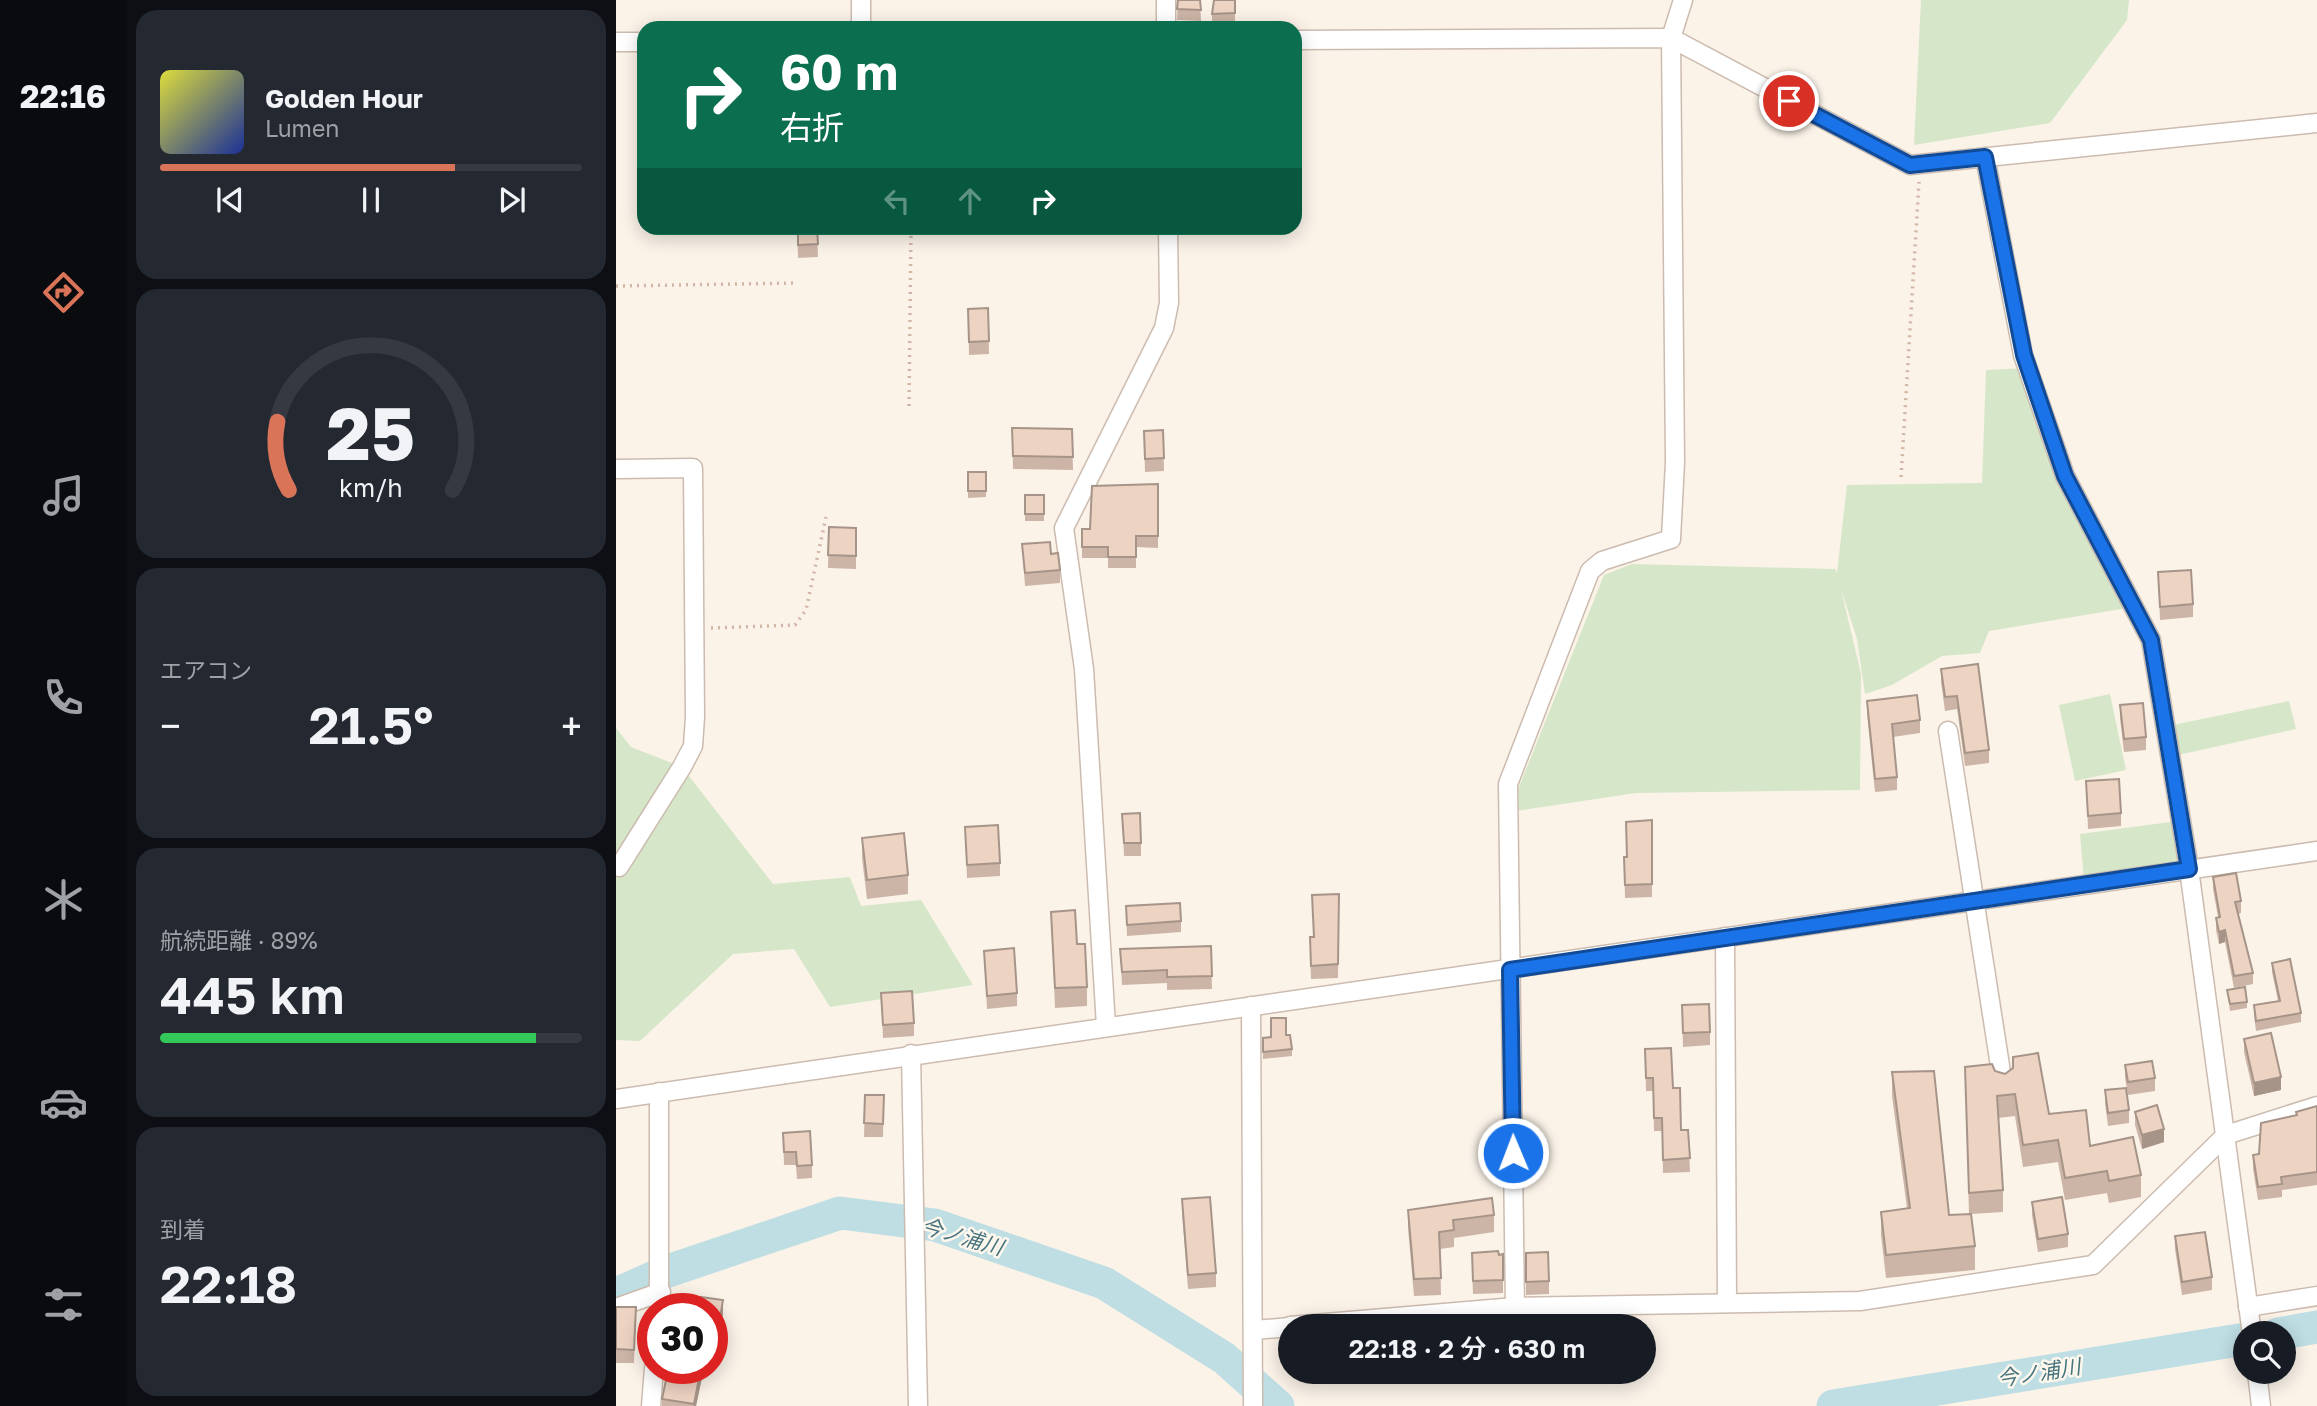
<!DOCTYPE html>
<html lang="ja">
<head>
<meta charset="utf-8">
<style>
  :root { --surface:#171b24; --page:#242831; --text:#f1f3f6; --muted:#9ea1a6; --line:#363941; --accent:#d97459 }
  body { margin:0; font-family:"Golos Text","Noto Sans JP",sans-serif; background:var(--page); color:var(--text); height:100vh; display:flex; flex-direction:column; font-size:26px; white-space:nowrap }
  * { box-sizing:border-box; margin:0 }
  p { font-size:23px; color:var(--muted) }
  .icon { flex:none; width:38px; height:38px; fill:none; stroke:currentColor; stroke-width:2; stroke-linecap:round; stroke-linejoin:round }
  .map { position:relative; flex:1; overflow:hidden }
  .panel { display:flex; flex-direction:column; gap:10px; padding:10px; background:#0d0f14; width:490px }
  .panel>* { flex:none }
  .guide { position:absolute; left:21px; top:21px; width:665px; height:214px; border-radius:21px; box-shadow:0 4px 18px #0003; background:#0b6e4f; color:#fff; overflow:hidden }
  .fabs { position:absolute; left:1617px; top:1321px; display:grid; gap:14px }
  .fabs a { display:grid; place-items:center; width:63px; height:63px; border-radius:50%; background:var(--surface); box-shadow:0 4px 18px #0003; font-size:35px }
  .speed { position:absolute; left:21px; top:1293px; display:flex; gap:14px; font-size:35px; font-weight:700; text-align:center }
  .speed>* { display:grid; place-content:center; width:91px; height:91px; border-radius:50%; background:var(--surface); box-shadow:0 4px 18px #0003; line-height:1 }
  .speed .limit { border:10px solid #d22; background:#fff; color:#111 }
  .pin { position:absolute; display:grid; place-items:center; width:60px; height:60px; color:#fff; margin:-30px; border:4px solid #fff; border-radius:50%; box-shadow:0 2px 7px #0007 }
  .me { position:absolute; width:77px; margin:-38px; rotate:359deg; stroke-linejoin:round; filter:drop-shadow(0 0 5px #0008) }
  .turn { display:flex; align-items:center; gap:24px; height:147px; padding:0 28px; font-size:32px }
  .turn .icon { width:91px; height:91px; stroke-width:2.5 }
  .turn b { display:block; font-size:49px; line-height:60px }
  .lanes { display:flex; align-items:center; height:66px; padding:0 28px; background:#0003; justify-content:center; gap:35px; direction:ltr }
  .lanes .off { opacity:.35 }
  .big { font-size:52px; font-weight:600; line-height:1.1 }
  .panel .widget { flex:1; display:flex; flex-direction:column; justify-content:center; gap:10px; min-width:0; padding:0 24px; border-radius:21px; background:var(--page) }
  .panel .dial { align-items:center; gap:0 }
  .dial svg { height:182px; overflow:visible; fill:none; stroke:var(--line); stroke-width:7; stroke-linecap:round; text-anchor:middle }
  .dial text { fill:var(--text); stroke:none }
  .song { display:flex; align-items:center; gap:21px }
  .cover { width:84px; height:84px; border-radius:10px; background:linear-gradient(135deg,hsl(60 70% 55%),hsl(230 70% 35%)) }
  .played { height:7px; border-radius:4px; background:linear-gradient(90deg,var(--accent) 70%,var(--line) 70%) }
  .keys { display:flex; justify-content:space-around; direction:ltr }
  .heat { display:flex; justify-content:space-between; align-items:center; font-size:38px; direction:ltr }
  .charge { height:10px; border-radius:5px; background:linear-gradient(90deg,#34c759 89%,var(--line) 0) }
  .trip { position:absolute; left:662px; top:1314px; width:378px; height:70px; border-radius:35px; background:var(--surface); box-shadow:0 4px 18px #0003; font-weight:600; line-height:70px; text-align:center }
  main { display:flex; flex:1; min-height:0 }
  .tabs { display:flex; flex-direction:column; width:126px; justify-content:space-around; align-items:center; background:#090b0e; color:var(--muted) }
  .tabs .icon { width:49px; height:49px }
  .tabs .on { color:var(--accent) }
  .tabs b { font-size:32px; color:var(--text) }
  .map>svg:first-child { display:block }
</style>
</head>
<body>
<main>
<nav class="tabs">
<b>22:16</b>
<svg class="icon on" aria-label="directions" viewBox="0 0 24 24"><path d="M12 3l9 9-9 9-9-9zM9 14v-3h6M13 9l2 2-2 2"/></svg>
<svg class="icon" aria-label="music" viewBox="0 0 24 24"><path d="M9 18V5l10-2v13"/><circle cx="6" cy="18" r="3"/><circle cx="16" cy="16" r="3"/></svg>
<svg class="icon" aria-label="phone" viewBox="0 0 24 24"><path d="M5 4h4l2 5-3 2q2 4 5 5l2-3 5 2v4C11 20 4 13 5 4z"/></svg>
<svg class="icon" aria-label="climate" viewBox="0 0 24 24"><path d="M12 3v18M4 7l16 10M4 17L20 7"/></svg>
<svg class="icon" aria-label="car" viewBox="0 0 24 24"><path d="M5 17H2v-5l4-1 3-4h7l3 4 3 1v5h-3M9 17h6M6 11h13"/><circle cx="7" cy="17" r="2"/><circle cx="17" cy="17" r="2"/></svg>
<svg class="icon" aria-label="filters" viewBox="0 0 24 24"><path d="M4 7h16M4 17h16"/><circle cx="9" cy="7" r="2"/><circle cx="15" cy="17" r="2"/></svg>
</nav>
<section class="panel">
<div class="widget">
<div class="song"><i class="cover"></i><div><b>Golden Hour</b><p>Lumen</p></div></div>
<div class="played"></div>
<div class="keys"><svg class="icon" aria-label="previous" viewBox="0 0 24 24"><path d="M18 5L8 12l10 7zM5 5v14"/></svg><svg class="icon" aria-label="pause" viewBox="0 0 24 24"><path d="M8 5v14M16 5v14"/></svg><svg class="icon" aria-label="next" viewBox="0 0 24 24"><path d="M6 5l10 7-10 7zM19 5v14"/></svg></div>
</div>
<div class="widget dial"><svg viewBox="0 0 100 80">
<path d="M14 69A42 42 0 1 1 86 69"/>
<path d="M14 69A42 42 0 0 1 9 39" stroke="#d97459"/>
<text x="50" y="56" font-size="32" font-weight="700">25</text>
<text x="50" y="72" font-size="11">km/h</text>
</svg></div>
<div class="widget"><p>エアコン</p>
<div class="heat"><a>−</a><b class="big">21.5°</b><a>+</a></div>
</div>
<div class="widget"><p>航続距離 · 89%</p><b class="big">445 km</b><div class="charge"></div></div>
<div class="widget"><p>到着</p><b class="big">22:18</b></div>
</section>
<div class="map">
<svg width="1701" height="1406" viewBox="0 0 1701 1406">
  <rect width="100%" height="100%" fill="#fbf3e8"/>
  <g fill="#d5e7c8">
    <polygon points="1305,0 1513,0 1511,20 1434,123 1298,145"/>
    <polygon points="1412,368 1476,537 1517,607 1373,631 1364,653 1326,656 1276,685 1249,694 1241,639 1225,589 1245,674 1244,790 1020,793 893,812 988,575 1016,564 1219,569 1221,573 1231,485 1366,483 1370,370"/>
    <polygon points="1494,694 1510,770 1459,781 1443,705"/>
    <polygon points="1673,701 1680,729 1562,755 1557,725"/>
    <polygon points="0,728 15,747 66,767 157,884 234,877 245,906 305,900 357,985 214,1007 178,949 117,954 24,1041 0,1040"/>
    <polygon points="1562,821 1569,867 1468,881 1464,834"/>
  </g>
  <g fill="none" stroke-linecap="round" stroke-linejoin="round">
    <g stroke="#bedee3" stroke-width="33">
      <polyline points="0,1294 52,1271 224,1213 319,1225 488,1283 608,1358 662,1406"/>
      <polyline points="1662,1334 1701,1327"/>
      <polyline points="1217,1406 1629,1339"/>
    </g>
    <g stroke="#ccbbaf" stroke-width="21">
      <g id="minor">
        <polyline points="550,0 550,28"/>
        <polyline points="245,28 245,0"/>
        <polyline points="679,40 1055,38 1294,165 1701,123"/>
        <polyline points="0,42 28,42"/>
        <polyline points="1369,157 1407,355 1449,476 1535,640 1573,869 1636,1334"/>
        <polyline points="0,469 77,468 79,717 77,746 66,767 3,867 0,866"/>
        <polyline points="1332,731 1387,1085"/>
        <polyline points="1109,937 1111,1303"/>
        <polyline points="635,1006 637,1406"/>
        <polyline points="490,1026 468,669 448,528 548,328 553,303 552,228"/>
        <polyline points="295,1054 302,1406"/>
        <polyline points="43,1092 43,1309"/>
        <polyline points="0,1099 1701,851"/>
        <polyline points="899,1307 892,784 974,571 986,561 1055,539 1059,462 1055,38 1067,0"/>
        <polyline points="1632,1307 1701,1296"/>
        <polyline points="0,1308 45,1292"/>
        <polyline points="674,1326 899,1307 1244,1301 1477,1265 1610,1135 1701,1106"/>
        <polyline points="638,1330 674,1327"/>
        <polyline points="1641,1372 1645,1406"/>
        <polyline points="35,1406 38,1368"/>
      </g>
    </g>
    <g stroke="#d2b6a5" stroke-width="3.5" stroke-dasharray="2 5" stroke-linecap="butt">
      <polyline points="0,286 180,283"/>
      <polyline points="293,406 295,228"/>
      <polyline points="1285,477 1303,182"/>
      <polyline points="95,628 179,625 190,610 210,517"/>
    </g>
    <use href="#minor" stroke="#fff" stroke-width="18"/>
  </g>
  <g fill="#ccb5a7">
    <polygon points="562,0 584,0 585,21 561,20"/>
    <polygon points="619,0 619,26 596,27 596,14"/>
    <polygon points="181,228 201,228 202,257 182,258"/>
    <polygon points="372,308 373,354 353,355 352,309"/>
    <polygon points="396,428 456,429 457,470 397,469"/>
    <polygon points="547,430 548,471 529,472 528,431"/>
    <polygon points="352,472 370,472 370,497 352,498"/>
    <polygon points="542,484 542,548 520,547 520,568 492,568 492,558 466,558 466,529 474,529"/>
    <rect x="409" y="495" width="19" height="26"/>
    <polygon points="213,527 240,528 240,569 212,568"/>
    <polygon points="406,544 435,554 444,570 444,583 409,586"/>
    <polygon points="1542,572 1577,604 1577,617 1544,620"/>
    <polygon points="1325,669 1373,750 1373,763 1349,766 1341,709 1329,711 1325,682"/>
    <polygon points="1251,701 1304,720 1304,733 1277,737 1281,777 1281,790 1259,792 1251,714"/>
    <polygon points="1504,705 1530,737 1530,750 1508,752 1504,718"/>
    <polygon points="1470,781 1505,813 1505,826 1472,829"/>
    <polygon points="506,814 525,843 525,856 508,856"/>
    <polygon points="1036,820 1036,897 1009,898 1008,857 1010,857"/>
    <polygon points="349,827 384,863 384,876 351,878"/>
    <polygon points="246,838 292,875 292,894 251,899 246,858"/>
    <polygon points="1597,877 1625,901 1625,913 1622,914 1637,973 1637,984 1618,988 1609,942 1603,944 1600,930 1600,918 1602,917 1597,889"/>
    <polygon points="723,894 722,978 695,979 694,950 698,937 696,895"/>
    <polygon points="510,906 565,921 565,932 511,936"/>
    <polygon points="435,912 461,944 471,987 471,1006 439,1008"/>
    <polygon points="595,946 596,989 551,990 551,983 506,985 504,949"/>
    <polygon points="368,951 401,993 401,1006 371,1009"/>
    <polygon points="1656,963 1685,1013 1685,1022 1640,1031 1638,1015 1638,1005 1662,1001 1656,972"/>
    <polygon points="1611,990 1631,1002 1631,1008 1614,1011"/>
    <polygon points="265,993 298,1023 298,1036 267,1038"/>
    <polygon points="1066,1005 1094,1032 1094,1045 1067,1047"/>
    <polygon points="670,1035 676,1049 676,1056 647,1059 647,1038"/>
    <polygon points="1628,1039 1665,1090 1638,1096 1628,1052"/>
    <polygon points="1029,1049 1057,1088 1065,1130 1072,1130 1074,1172 1047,1173 1046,1131 1038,1131 1037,1091 1030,1091"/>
    <polygon points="1509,1065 1539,1078 1539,1091 1512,1095 1509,1078"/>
    <polygon points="1349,1067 1379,1071 1474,1146 1525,1175 1525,1197 1493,1203 1491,1193 1449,1200 1442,1162 1407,1167 1399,1116 1382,1118 1387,1190 1387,1212 1355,1214 1359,1246 1359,1270 1270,1278 1265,1235 1265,1212 1291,1208 1276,1096 1276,1072 1333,1215 1353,1214"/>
    <polygon points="1489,1090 1513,1110 1513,1123 1492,1126 1489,1103"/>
    <polygon points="249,1095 268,1095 267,1137 248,1137"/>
    <polygon points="1701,1106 1701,1185 1666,1190 1666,1197 1642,1200 1637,1169 1637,1155 1643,1154 1680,1115 1680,1112"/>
    <polygon points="1519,1112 1548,1142 1526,1149 1519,1125"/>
    <polygon points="167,1133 196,1165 196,1178 181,1179 180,1165 168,1165"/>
    <polygon points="566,1199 600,1273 600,1287 572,1289 566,1212"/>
    <polygon points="1416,1202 1452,1234 1452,1247 1422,1252 1416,1215"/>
    <polygon points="792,1210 878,1215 878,1232 838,1238 838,1247 824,1249 825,1295 798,1296 792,1228"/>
    <polygon points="1559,1236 1596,1277 1596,1290 1566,1295 1559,1249"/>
    <polygon points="910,1253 933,1281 933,1294 910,1295"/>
    <polygon points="887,1254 887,1293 857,1294 856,1266 883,1255"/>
    <polygon points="0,1307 20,1307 18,1363 0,1363"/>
    <polygon points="96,1309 107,1313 101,1349 96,1348"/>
    <polygon points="59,1368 88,1368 80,1406 46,1406 46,1399 57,1382"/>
  </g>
  <g fill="#a69488">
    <polygon points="1609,930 1609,942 1603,944 1603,932"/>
    <polygon points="1665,1077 1665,1090 1638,1096 1638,1083"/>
    <polygon points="1548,1129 1548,1142 1526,1149 1526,1135"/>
    <polygon points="107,1300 107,1313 101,1349 101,1336"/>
    <polygon points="85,1368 88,1368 80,1406 78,1406"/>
  </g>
  <g fill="#edd3c2" stroke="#a69488" stroke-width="2">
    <polygon points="562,0 584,0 585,10 561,9"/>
    <polygon points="598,0 619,0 619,13 596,14"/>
    <polygon points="182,228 201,228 202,244 182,245"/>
    <polygon points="372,308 373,341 353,342 352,309"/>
    <polygon points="396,428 456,429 457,457 397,456"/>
    <polygon points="547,430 548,458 529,459 528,431"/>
    <rect x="352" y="472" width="18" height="19"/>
    <polygon points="542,484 542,536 520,536 520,557 492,557 492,547 466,547 466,529 474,529 476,486"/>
    <rect x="409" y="495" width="19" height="19"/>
    <polygon points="213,527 240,528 240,556 212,555"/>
    <polygon points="434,542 435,554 442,553 444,570 409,573 406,544"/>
    <polygon points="1575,570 1577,604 1544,607 1542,572"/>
    <polygon points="1362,664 1373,750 1349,753 1341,696 1329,697 1325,669"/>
    <polygon points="1301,695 1304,720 1276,724 1281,777 1259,779 1251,701"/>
    <polygon points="1527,703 1530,737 1508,739 1504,705"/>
    <polygon points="1503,779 1505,813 1472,816 1470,781"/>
    <polygon points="524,813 525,843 508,843 506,814"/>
    <polygon points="1036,820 1036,884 1009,885 1008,857 1011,857 1010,822"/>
    <polygon points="382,825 384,863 351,865 349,827"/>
    <polygon points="288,833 292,875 251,880 246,838"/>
    <polygon points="1620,873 1625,901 1619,902 1637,973 1618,976 1609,930 1603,932 1600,918 1604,917 1597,877"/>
    <polygon points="723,894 722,964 695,966 694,937 698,937 696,895"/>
    <polygon points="564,903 565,921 511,925 510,906"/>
    <polygon points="459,910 461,944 469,944 471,987 439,988 435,912"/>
    <polygon points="595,946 596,976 551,977 551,970 506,972 504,949"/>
    <polygon points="398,948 401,993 371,996 368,951"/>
    <polygon points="1674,959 1685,1013 1640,1021 1638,1005 1664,1001 1656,963"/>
    <polygon points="1629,987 1631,1002 1614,1004 1611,990"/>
    <polygon points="296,991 298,1023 267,1025 265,993"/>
    <polygon points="1093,1004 1094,1032 1067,1033 1066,1005"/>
    <polygon points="655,1018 670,1018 670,1035 674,1035 676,1049 647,1052 647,1038 655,1037"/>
    <polygon points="1655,1033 1665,1077 1638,1083 1628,1039"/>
    <polygon points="1055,1048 1057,1088 1064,1088 1065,1130 1072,1130 1074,1158 1047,1160 1046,1118 1038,1118 1037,1078 1030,1078 1029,1049"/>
    <polygon points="1422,1053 1433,1114 1470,1110 1474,1146 1517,1137 1525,1175 1493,1181 1491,1171 1449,1178 1442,1140 1407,1145 1399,1094 1381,1096 1387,1190 1353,1193 1349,1067 1376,1064 1379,1071 1389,1074 1397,1068 1397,1057"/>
    <polygon points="1536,1061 1539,1078 1512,1082 1509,1065"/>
    <polygon points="1318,1071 1333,1215 1355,1214 1359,1246 1270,1255 1265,1212 1294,1208 1276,1072"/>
    <polygon points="1510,1088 1513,1110 1492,1113 1489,1090"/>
    <polygon points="249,1095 268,1095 267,1124 248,1123"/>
    <polygon points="1541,1105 1548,1129 1526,1135 1519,1112"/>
    <polygon points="1701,1106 1701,1172 1665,1177 1666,1184 1642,1187 1637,1155 1643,1154 1645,1123 1681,1115 1680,1112"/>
    <polygon points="194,1131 196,1165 181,1166 180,1152 168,1152 167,1133"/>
    <polygon points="594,1197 600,1273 572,1275 566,1199"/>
    <polygon points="1446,1197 1452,1234 1422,1239 1416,1202"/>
    <polygon points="876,1198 878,1215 837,1220 838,1230 823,1232 825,1278 798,1279 792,1210"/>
    <polygon points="1589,1232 1596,1277 1566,1282 1559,1236"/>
    <polygon points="882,1251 883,1255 887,1254 887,1280 857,1281 856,1253"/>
    <polygon points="932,1252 933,1281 910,1282 910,1253"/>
    <polygon points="85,1297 107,1300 101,1336 96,1335 96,1309 84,1309"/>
    <polygon points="0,1307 20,1307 18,1350 0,1349"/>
    <polygon points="59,1368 85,1368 78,1404 46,1399 50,1380 57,1382"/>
  </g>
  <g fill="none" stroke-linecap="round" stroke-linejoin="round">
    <g stroke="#114b97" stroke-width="18">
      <polyline id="route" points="897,1153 894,970 1573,869 1535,640 1449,476 1408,355 1369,157 1294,165 1173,101"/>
    </g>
    <use href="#route" stroke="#1a73e8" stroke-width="12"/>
  </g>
  <g text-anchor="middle" stroke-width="5" stroke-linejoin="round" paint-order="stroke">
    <g font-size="21" font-style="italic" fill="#47747d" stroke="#fdf7ee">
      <text transform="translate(346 1237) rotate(16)" y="7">今ノ浦川</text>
      <text transform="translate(1423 1373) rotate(-9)" y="7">今ノ浦川</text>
    </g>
  </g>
</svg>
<div class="fabs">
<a><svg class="icon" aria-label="search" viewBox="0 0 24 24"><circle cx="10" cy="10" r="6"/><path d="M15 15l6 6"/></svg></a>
</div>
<div class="speed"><div class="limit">30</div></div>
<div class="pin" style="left:1173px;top:101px;background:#d93025"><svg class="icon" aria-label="arrive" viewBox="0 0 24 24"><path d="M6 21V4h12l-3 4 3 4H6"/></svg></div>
<svg class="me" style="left:897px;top:1153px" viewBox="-20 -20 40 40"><circle r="17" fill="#1a73e8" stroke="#fff" stroke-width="3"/><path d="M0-11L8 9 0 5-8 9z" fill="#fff"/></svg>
<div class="trip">22:18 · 2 分 · 630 m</div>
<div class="guide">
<div class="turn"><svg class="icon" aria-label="right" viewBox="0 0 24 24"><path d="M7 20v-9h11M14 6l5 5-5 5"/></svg><div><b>60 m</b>右折</div></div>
<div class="lanes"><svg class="icon off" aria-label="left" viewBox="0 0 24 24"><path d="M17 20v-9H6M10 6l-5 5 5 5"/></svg><svg class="icon off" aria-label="ahead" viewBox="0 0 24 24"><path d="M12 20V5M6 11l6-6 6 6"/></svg><svg class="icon" aria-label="right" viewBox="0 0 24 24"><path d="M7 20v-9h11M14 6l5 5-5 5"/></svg></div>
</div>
</div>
</main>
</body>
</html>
